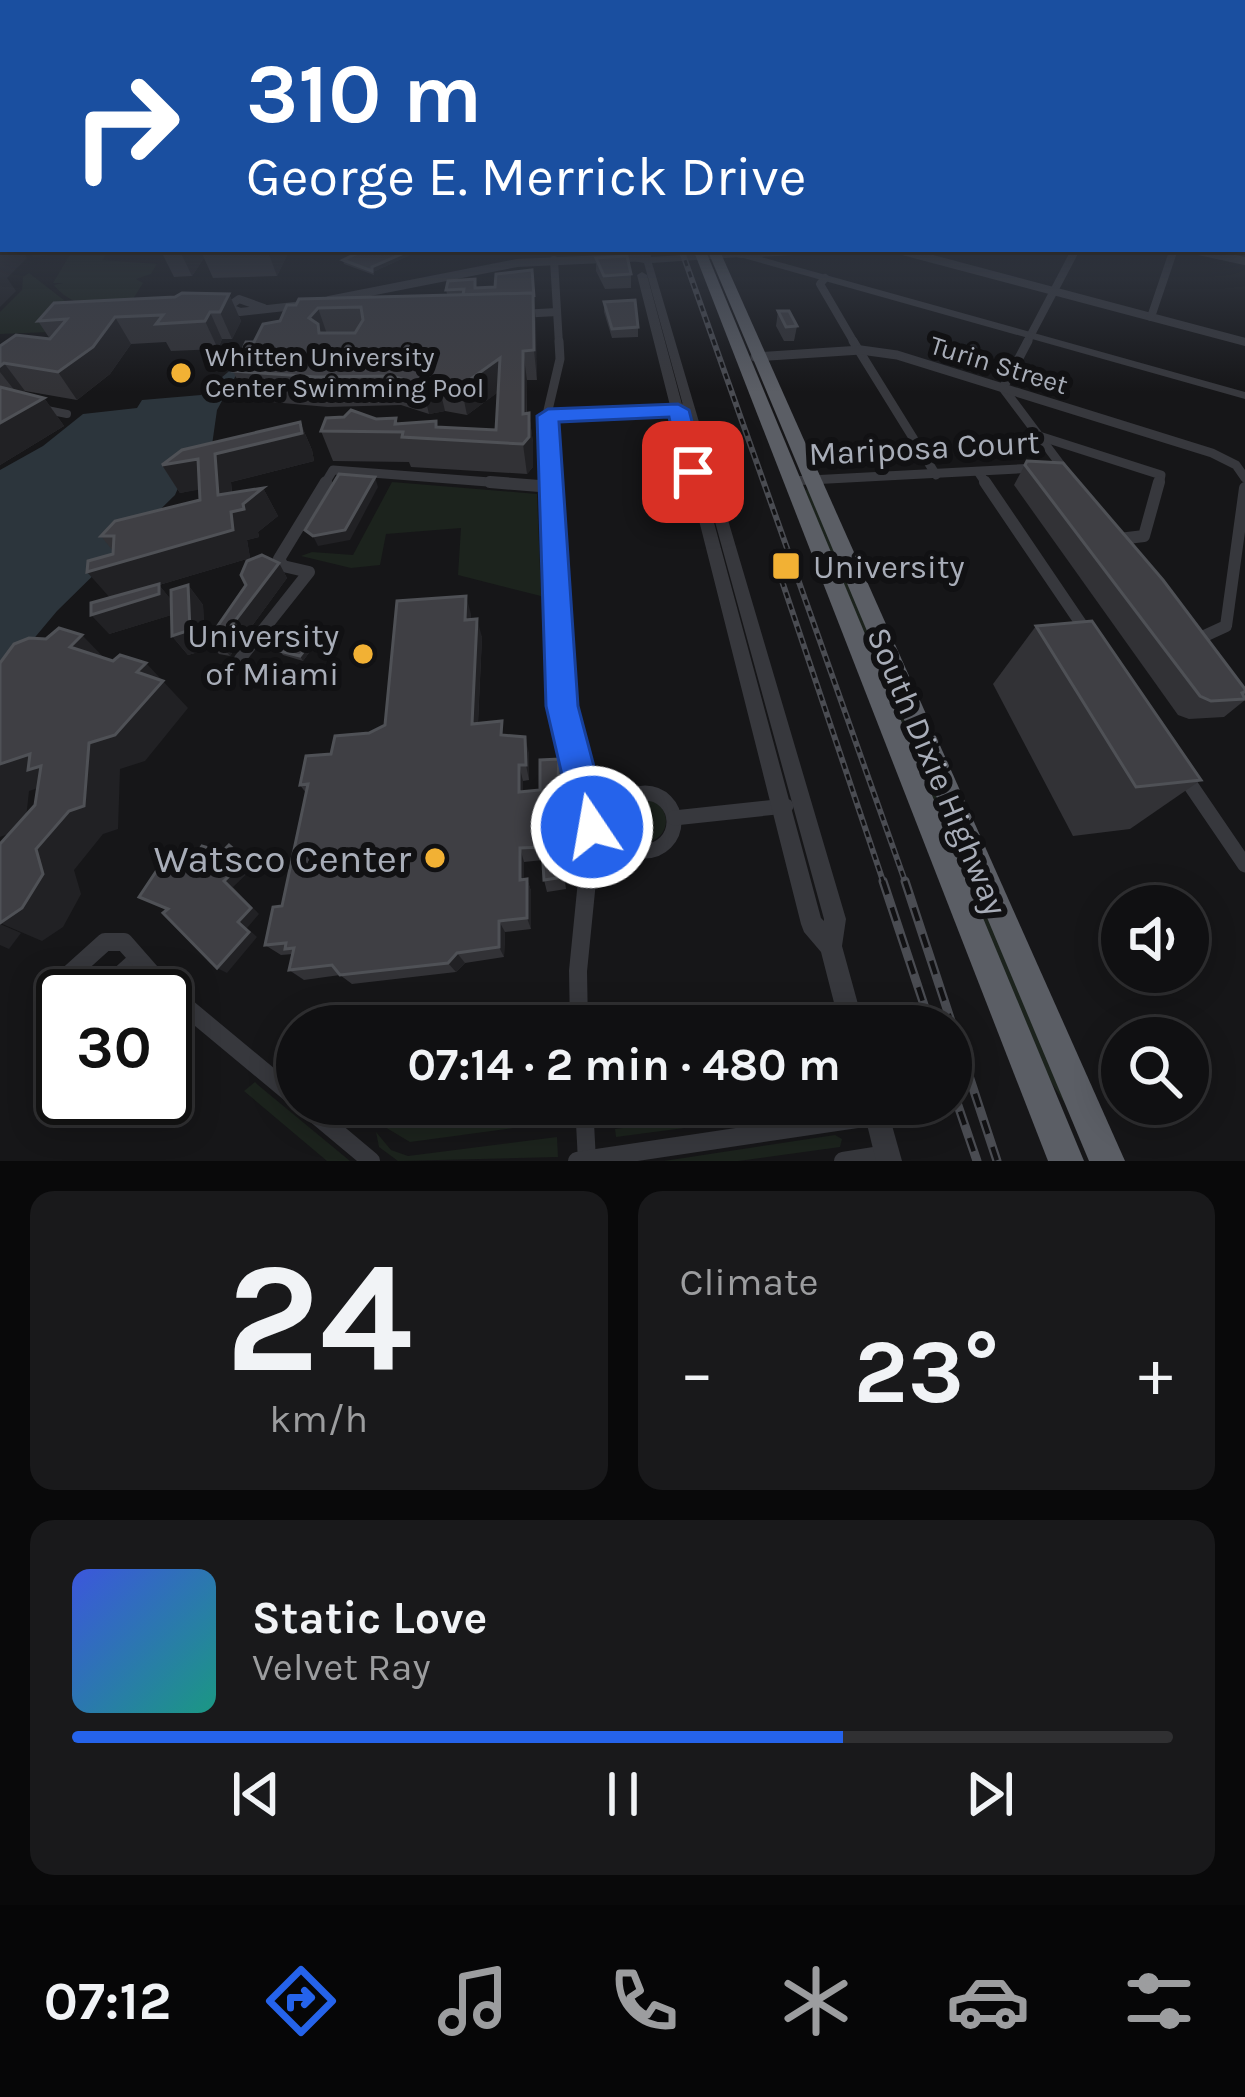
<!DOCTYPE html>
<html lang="en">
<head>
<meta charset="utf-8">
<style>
  :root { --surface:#101012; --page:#19191b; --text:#f1f3f6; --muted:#9c9d9f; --line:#303032; --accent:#2563eb }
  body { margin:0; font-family:Karla,sans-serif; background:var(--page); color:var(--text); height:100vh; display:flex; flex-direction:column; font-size:45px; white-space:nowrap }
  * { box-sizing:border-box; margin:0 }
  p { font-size:39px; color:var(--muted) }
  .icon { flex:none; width:66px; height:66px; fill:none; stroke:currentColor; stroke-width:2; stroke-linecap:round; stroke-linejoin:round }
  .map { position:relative; height:1161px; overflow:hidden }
  .sheet { display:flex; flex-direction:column; gap:30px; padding:30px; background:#09090a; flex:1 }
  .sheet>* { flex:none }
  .guide { position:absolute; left:0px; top:0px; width:1245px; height:252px; box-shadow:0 6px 30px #0003,0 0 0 3px var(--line); background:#1a4fa0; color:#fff; overflow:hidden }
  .tools { position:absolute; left:1101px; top:885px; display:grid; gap:24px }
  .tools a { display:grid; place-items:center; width:108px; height:108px; border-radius:50%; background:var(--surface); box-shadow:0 6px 30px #0003,0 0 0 3px var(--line); font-size:60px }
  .speed { position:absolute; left:36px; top:969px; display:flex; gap:24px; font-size:60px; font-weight:700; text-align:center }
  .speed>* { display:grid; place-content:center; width:156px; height:156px; border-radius:50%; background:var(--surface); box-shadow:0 6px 30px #0003,0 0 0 3px var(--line); line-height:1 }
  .speed .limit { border:6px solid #111; border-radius:18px; background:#fff; color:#111 }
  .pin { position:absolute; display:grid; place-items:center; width:102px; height:102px; color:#fff; margin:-51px; border-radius:24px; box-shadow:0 6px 18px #0006 }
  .me { position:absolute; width:132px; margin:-66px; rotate:348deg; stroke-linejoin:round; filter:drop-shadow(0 0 9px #0008) }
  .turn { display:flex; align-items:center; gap:42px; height:252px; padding:0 48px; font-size:54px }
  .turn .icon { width:156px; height:156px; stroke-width:2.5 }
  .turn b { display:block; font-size:84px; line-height:102px }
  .big { font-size:90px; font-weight:700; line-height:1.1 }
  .sheet .widget { flex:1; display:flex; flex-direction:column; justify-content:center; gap:18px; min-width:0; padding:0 42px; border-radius:24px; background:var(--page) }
  .sheet .dial { align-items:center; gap:0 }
  .dial b { font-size:156px; line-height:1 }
  .song { display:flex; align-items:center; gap:36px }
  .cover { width:144px; height:144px; border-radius:18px; background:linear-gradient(135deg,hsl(230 70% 55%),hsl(170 70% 35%)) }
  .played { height:12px; border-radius:6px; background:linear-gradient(90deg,var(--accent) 70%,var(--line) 70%) }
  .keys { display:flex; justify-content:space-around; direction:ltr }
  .heat { display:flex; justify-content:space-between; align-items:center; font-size:66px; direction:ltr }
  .sheet .tiles { flex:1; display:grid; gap:30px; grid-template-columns:1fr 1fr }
  .widget:last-child { grid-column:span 2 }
  .trip { position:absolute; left:276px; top:1005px; width:696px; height:120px; border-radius:60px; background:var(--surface); box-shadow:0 6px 30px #0003,0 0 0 3px var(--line); font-weight:700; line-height:120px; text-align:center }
  .tabs { display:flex; height:192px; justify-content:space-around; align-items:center; background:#060607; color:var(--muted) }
  .tabs .icon { width:84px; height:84px }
  .tabs .active { color:var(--accent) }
  .tabs b { font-size:54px; color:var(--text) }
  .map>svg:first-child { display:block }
</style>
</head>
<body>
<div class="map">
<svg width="1245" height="1161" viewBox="0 0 1245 1161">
  <rect width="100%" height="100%" fill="#161618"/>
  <g fill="#1c231d">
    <path d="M 27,249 L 150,249 L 107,254 L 102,260 L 157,264 L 151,274 L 136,279 L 143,283 L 128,307 C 100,307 73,309 54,285 L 63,283 L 53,283 L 71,253 L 33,257 Z"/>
    <polygon points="29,273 65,301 89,309 50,332 0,334 0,312 22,290 23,277"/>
    <polygon points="392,482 537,494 541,596 458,575 461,528 386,534 380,565 351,568 301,556 312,552 353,555"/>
    <polygon points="809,489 1068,1108 1032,1053 805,490"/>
    <circle cx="645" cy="821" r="21"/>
    <polygon points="255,1082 258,1085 350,1161 327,1161 244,1091"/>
    <polygon points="448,1104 456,1104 457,1119 557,1104 557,1122 410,1142 380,1124 393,1110 408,1106 415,1112 416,1124 447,1120"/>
    <polygon points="809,1104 827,1104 828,1109 616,1137 615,1129"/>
    <polygon points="376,1132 391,1150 408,1156 557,1137 558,1157 398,1161 379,1147"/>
    <polygon points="835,1135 842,1139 840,1147 738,1161 664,1161"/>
  </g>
  <polygon fill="#2c353c" points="268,338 235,377 217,410 211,452 181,481 175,495 57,611 0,679 0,470 43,446 83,414 137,408 142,400 201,395"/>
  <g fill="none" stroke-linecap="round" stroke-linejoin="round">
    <polyline stroke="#37383d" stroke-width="8" points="47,410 67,414"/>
    <g stroke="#37383d" stroke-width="8">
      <polyline points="738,249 740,254 833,249"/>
      <polyline points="895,249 1245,342"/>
      <polyline points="1189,249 1245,261"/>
      <polyline points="554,260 559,344"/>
      <polyline points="825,278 820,284 855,344"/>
      <polyline points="329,300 517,263 647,257"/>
      <polyline points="264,308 239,299 228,307 240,312 303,305"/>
      <polyline points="520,314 557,312"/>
      <polyline points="1151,317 1174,249"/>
      <polyline points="1026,344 1076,249"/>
    </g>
    <g stroke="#37383d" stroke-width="9">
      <polyline points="853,341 936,475"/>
      <polyline points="1028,341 1003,388 1066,472"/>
      <polyline points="755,357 861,350 897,355 1212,453 1236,465 1245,478"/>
      <polyline points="548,416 683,408"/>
      <polyline points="1036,435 1161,475 1159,485"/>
      <polyline points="979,473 987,485"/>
      <polyline points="791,481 1036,468"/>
      <polyline points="324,485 333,470 528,485"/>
      <polyline points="552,485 548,410 560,359 559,341"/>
    </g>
    <g stroke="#37383d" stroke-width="12">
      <polyline points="490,482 552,487"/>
      <polyline points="551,482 560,662"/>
      <polyline points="985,482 1086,631"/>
      <polyline points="1119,539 1144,536 1159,482"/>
      <polyline points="1200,638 1226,626 1245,488"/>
      <polyline points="240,659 309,572 283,566 279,559 326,482"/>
    </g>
    <g stroke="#37383d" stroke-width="15">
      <polyline points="560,659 562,706 592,827 586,884"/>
      <polyline points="1185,777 1245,865"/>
      <polyline points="584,780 635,794"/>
      <circle cx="645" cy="822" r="29"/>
      <polyline points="674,818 786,806"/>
      <polyline points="590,880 643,850"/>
    </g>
    <g stroke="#37383d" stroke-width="18">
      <polyline points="97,996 138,959"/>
      <polyline points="63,1024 50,1024 44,1009 55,987 105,942 124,942 167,991 297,1099"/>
      <polyline points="579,1026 578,971 587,881"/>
      <polyline points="303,1104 371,1161"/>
      <polyline points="584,1104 587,1161"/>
      <polyline points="577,1161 877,1116"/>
      <polyline points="843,1161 887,1154"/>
    </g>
    <g fill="#37383d" fill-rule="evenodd">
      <polygon points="640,249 648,249 651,257 740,251 1245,392 1245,399 740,257 652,263 846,919 842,946 864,1026 840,1026 821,952 804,932 801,924 637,275 642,272 647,275 821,918 824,921 824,919 644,263 634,261 642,258"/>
      <polygon points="862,1104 886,1104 902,1161 876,1161"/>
    </g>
    <g fill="#5b5e65" fill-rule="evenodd">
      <polygon points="693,249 705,249 1084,1161 1048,1161"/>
      <polygon points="707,249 719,249 1125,1161 1089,1161"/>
    </g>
    <g stroke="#4a4c52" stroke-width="6">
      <g id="rail-far1">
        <polyline points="681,249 906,884"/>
        <polyline points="782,581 884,884"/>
      </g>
    </g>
    <g stroke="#4a4c52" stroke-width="9">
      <g id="rail">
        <polyline points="883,881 931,1026"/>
        <polyline points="905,881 997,1161"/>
        <polyline points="951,1085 977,1161"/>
      </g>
    </g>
    <use href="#rail-far1" stroke="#111113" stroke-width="3" stroke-dasharray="6" stroke-linecap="butt"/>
    <use href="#rail" stroke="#111113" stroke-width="4.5" stroke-dasharray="14" stroke-linecap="butt"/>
  </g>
  <g fill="#323236">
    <polygon points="160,249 290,249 277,276 213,278 204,258 192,276 174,277"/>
    <polygon points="366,249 421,249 421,250 373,272 374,275 344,264 343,260"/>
    <polygon points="596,258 631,274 631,288 605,289 596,271"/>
    <polygon points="532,270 537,380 527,380 527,414 529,413 533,443 533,467 527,474 411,467 409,462 333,461 321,431 376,419 396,418 398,424 496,430 498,392 467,415 445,411 429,414 401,405 328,407 247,400 233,371 254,342 280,321 287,305 463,295 447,294 446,290 495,287"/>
    <polygon points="229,294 241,321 232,339 222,339 218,349 171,351 166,342 131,344 110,374 77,400 25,391 23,393 44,398 64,426 0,465 0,346 50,339 38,321"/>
    <polygon points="604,302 638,327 638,337 612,338 604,312"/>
    <polygon points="778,311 797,326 794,341 784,341 776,326"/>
    <polygon points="300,422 312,450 314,461 231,482 232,493 263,488 278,516 258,532 259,537 247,540 250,558 159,585 171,600 188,585 203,605 205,650 188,655 172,636 171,615 109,634 113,551 101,536 200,500 199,489 180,493 162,465"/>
    <polygon points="1027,461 1245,689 1245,700 1224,717 1189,719 1178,715 1014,485"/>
    <polygon points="279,563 287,578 230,656 219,654 208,640"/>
    <polygon points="471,614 471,620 482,637 478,723 505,735 529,753 529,780 523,781 523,792 540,790 561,775 559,831 566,889 547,892 544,880 543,860 524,862 524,879 527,879 531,891 531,929 505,932 504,957 465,963 456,972 352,984 340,975 304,980 289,970 293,954 281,955 265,945 282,906 306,793 300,785 331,754 385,725"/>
    <polygon points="1036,626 1201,780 1130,829 1073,836 993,684"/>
    <polygon points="316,643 303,661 283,655 280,651"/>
  </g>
  <g fill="#212124">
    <polygon points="0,230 3,230 3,249 22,249 27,258 7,278 16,291 0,307"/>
    <polygon points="179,249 202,249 201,251 204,258 192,276"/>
    <polygon points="267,249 290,249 277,276"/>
    <polygon points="413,249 421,250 373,272 372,267"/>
    <polygon points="533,293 536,321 537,380 534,350"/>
    <polygon points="229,294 241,321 232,339 220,312"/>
    <polygon points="318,308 328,337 323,343 309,318"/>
    <polygon points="210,312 222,339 218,349 205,321"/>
    <polygon points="115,317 131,344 110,374 77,400 58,372"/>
    <polygon points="523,351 527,380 526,440 529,413 533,443 533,467 527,474 523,444"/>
    <polygon points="500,358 504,388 467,415 461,386"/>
    <polygon points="4,363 25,391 19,396 0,372 0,366"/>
    <polygon points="438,381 445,411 429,414 422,385"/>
    <polygon points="44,398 64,426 0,465 0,423"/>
    <polygon points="300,422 312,450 314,461 231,482 233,512 263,488 278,516 258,532 259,537 247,540 250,558 159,585 174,603 175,614 109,634 91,615 111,599 87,572 218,495 215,454"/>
    <polygon points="198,459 215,487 180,493 162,465"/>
    <polygon points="375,477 378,487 350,540 318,546 313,536"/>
    <polygon points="279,563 287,578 230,656 219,642"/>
    <polygon points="188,585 203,605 205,650 188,655 172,636"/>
    <polygon points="466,596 471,614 470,638 465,620"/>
    <polygon points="477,619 482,637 477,740 472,724"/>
    <polygon points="82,635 110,664 70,647"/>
    <polygon points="313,639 316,643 303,661 300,656"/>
    <polygon points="146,663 188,708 145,761 120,769 118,829 103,834 74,870 81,894 63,927 42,941 0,923 89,743"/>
    <polygon points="525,737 529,753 529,780 526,765"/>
    <polygon points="30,754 65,779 29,791 25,828 0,837 0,764"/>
    <polygon points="559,759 561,775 559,831 566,889 556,817"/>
    <polygon points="519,765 523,781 523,807 519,792"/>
    <polygon points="520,848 524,862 524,892 520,880"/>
    <polygon points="246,860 254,867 233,887 259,914 247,928 257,937 227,973 217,968 238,922 224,881"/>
    <polygon points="527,879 531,891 531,929 527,918"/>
    <polygon points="499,921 505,932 504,957 499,947"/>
    <polygon points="0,924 21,933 9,949 0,945"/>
    <polygon points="457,953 465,963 456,972 448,963"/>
  </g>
  <g fill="#3f3f44" stroke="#4f5156" stroke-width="3" fill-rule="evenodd">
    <polygon points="202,249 258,249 201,251"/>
    <polygon points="366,249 413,249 372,267 372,271 343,260"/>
    <polygon points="627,256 631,274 604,276 596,258"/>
    <polygon points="532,270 534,297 533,293 463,295 464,289 446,290 448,281 475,279 475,288 495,287 496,274"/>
    <polygon points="182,293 229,294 220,312 210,312 205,321 156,324 163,315 115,317 93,347 58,372 4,363 0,366 0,346 16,335 50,339 67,319 38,321 54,303 175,297"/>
    <path d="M 533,293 L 534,350 L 523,351 L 523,414 L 529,413 L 529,437 L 523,444 L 402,437 L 403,432 L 321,431 L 326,418 L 344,417 L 351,410 L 376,419 L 396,418 L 395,424 L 436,421 L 436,427 L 496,430 L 500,358 L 461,386 L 438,381 L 422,385 L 392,376 L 317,377 L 233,371 L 246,342 L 254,342 L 263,324 L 280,321 L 287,305 L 296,305 L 299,299 ZM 361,307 L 363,320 L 355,333 L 319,333 L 318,324 L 309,318 L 318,308 Z"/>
    <polygon points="635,300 638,327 612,329 604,302"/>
    <polygon points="778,311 789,311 797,326 786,327"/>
    <polygon points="0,387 44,398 0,423"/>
    <polygon points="300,422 302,433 215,454 218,495 263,488 243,504 244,509 231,512 233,530 87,572 88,561 113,554 114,536 101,536 115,521 200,500 198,459 162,465 182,450"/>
    <polygon points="1027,461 1063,463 1163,580 1245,689 1245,692 1242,693 1245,699 1211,701 1200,696 1025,465"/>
    <polygon points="339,474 375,477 345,530 313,536 305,530"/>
    <polygon points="262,555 279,563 219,642 208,640 246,585 241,575 247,561"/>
    <polygon points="159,584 159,594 91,615 91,603"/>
    <polygon points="188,585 190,630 172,636 171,590"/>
    <polygon points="466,596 465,620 477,619 472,724 502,721 501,735 525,737 526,765 519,765 519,792 540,790 540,760 559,759 556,817 564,877 544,880 542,847 520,848 520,880 527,879 527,918 499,921 499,947 457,953 448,963 340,975 332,965 289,970 294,948 285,949 286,943 265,945 273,907 282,906 308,784 300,785 306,756 331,754 335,736 369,733 385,725 397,601"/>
    <polygon points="1092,621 1201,780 1136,787 1036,626"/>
    <polygon points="59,628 82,635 70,647 113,661 120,655 146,663 137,672 163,681 115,735 89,743 84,806 69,811 36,849 43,874 22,908 0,923 0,844 35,805 41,766 28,770 30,754 0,764 0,663 14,644 29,638 46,639"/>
    <polygon points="294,634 313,639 300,656 280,651"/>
    <polygon points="229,845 246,860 224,881 251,908 238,922 249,932 217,968 163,913 168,909 139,897 167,855 190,864 202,846 222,852"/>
  </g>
  <linearGradient id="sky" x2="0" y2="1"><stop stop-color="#0c0c0d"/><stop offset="0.59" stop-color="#363c48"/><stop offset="1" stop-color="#363c48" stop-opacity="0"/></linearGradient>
  <rect width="1245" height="392" fill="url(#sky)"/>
  <polygon fill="#2563eb" stroke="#184099" stroke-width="3" points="678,404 689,410 705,472 693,479 681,472 669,417 559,422 578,706 610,827 605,839 592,844 580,839 574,827 546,706 537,416 548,409"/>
  <g fill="#f2b134" stroke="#111113" stroke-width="4.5">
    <circle cx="181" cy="373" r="12"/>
    <rect x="771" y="551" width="30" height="30" rx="6"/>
    <circle cx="363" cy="654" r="12"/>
    <circle cx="435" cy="858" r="12"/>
  </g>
  <g text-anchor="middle" stroke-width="12" stroke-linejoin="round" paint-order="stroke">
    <g font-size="27" fill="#a8adb8" stroke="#111113" text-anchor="start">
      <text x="205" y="366">Whitten University<tspan x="205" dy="31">Center Swimming Pool</tspan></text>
    </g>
    <g font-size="27" fill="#a8adb8" stroke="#111113">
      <text transform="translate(999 365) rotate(17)" y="9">Turin Street</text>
    </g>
    <g font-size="33" fill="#a8adb8" stroke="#111113">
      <text transform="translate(924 447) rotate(-3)" y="12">Mariposa Court</text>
      <text transform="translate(938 771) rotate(67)" y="12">South Dixie Highway</text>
    </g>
    <g font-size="33" fill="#a8adb8" stroke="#111113" text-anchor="start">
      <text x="813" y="578">University</text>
      <text x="339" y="647" text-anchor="end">University<tspan x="339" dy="38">of Miami</tspan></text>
    </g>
    <g font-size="39" fill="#a8adb8" stroke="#111113" text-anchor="end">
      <text x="411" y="872">Watsco Center</text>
    </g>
  </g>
</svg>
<div class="tools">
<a><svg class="icon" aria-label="sound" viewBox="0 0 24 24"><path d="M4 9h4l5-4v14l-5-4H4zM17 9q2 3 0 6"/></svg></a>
<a><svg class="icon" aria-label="search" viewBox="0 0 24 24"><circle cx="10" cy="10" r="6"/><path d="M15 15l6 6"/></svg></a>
</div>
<div class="speed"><div class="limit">30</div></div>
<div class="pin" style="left:693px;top:472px;background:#d93025"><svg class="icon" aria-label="arrive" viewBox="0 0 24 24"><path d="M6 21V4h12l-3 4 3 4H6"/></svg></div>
<svg class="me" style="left:592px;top:827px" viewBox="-20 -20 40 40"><circle r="17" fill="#2563eb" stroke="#fff" stroke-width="3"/><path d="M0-11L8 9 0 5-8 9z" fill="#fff"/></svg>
<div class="trip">07:14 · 2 min · 480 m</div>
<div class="guide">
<div class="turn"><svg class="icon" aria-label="right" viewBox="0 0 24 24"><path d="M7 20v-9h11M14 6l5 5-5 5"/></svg><div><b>310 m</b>George E. Merrick Drive</div></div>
</div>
</div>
<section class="sheet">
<div class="tiles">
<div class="widget dial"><b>24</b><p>km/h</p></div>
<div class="widget"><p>Climate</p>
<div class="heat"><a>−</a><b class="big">23°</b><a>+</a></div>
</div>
<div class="widget">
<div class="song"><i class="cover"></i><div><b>Static Love</b><p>Velvet Ray</p></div></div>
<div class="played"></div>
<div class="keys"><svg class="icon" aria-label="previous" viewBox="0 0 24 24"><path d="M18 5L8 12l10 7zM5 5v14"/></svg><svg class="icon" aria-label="pause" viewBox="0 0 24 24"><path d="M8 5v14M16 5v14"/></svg><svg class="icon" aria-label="next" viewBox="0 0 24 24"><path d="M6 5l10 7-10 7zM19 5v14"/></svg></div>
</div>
</div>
</section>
<nav class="tabs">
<b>07:12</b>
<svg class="icon active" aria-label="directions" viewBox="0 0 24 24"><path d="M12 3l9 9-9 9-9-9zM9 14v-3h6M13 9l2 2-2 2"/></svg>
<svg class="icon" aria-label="music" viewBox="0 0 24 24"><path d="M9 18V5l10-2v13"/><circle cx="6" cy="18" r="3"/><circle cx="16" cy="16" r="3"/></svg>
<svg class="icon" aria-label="phone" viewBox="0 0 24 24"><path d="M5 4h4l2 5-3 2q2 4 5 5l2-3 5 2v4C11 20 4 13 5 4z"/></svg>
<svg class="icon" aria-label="climate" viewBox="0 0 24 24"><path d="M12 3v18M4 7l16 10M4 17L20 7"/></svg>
<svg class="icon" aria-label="car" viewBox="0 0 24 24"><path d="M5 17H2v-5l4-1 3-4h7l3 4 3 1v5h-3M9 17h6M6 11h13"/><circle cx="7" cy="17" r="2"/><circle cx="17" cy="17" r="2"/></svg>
<svg class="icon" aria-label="filters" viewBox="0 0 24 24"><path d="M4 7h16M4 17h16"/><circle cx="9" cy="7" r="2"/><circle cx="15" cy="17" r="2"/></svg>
</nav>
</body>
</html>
